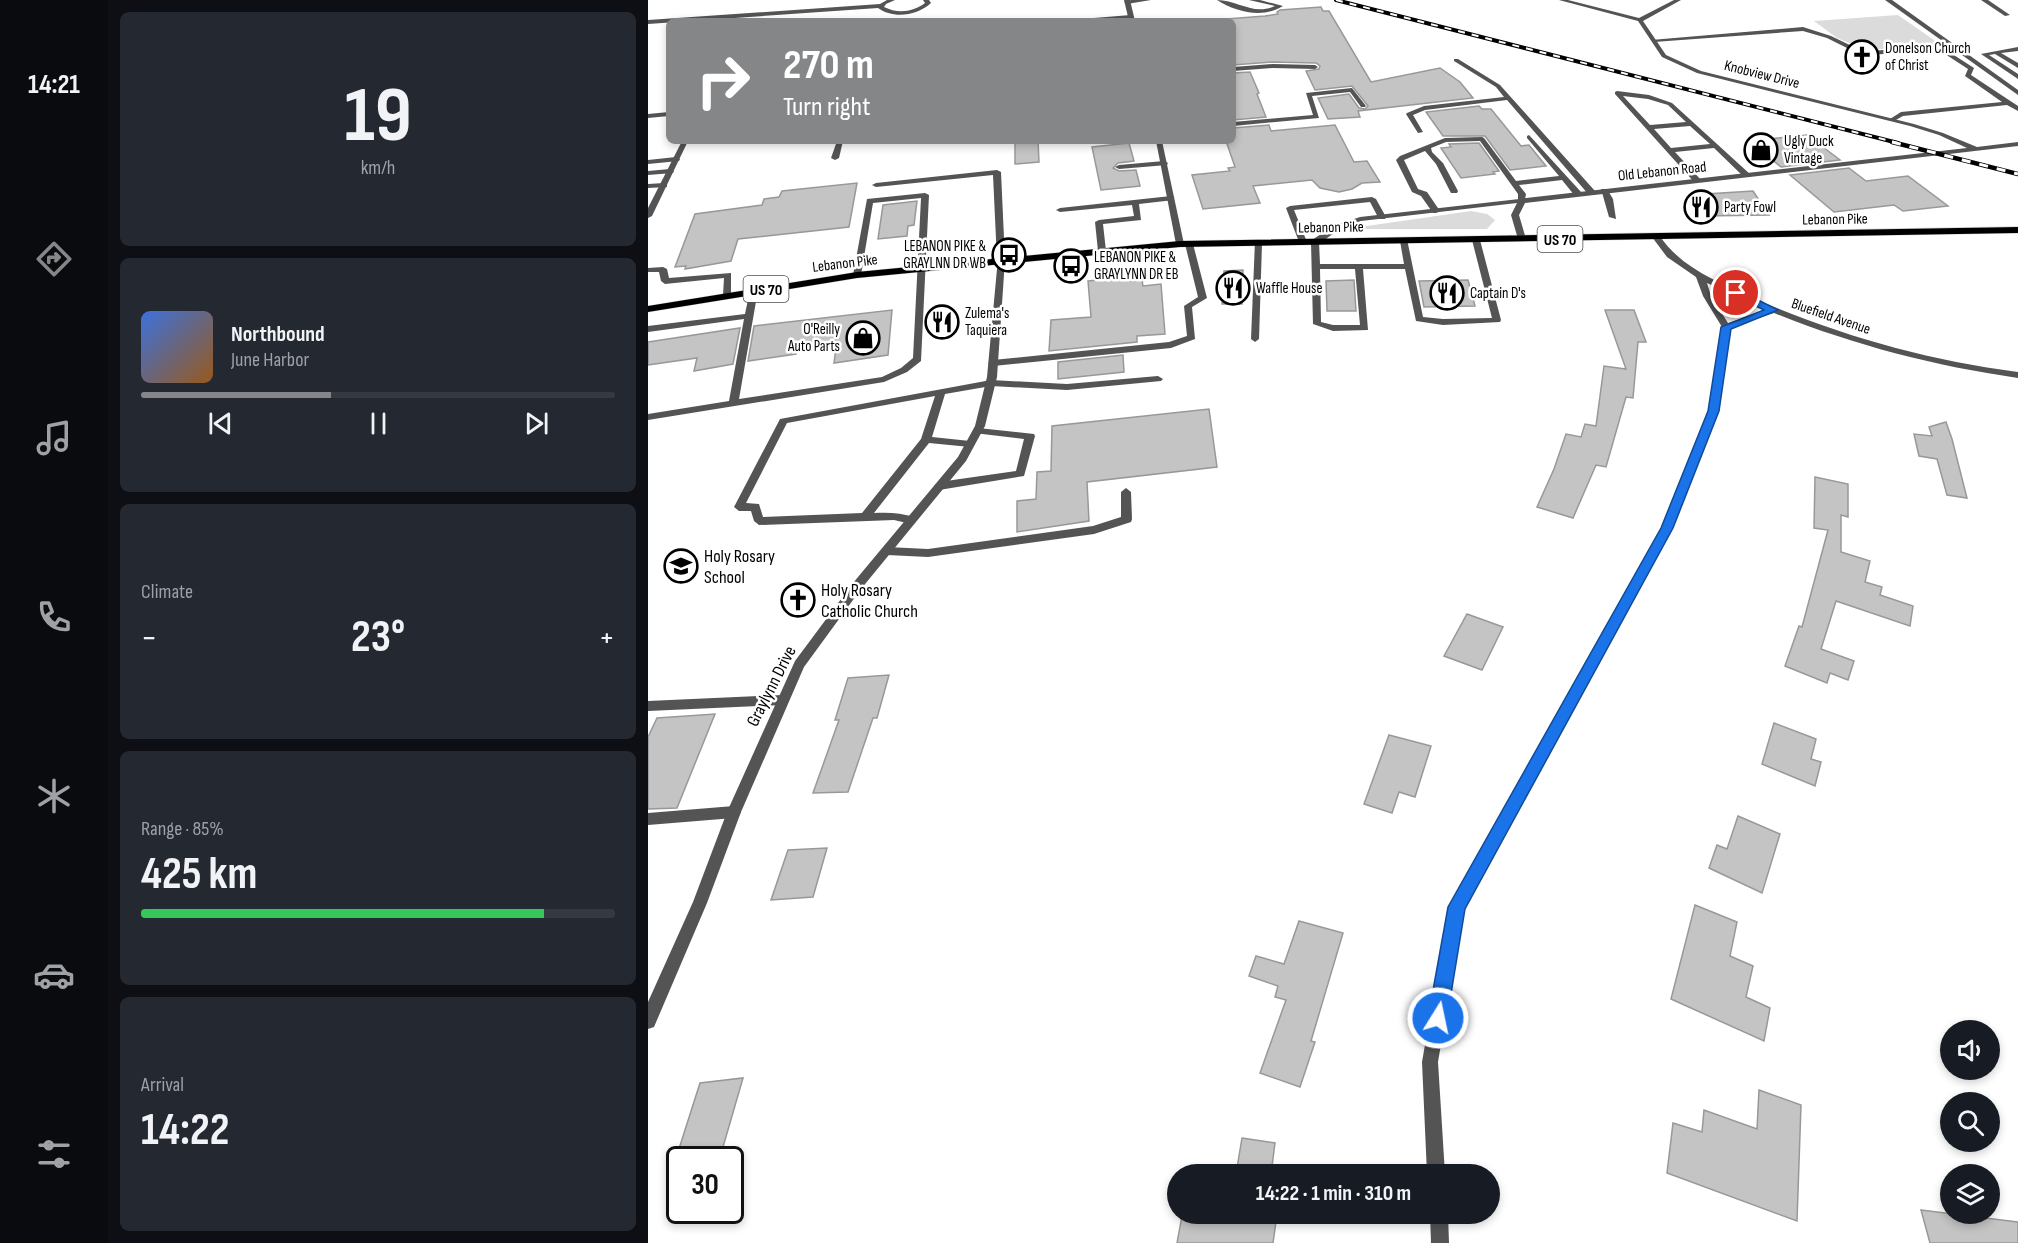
<!DOCTYPE html>
<html lang="en">
<head>
<meta charset="utf-8">
<style>
  :root { --surface:#171b24; --page:#242831; --text:#f1f3f6; --muted:#9ea1a6; --line:#363941; --accent:#858687 }
  body { margin:0; font-family:"Sofia Sans Condensed",sans-serif; background:var(--page); color:var(--text); height:100vh; display:flex; flex-direction:column; font-size:22px; white-space:nowrap }
  * { box-sizing:border-box; margin:0 }
  p { font-size:20px; color:var(--muted) }
  .icon { flex:none; width:33px; height:33px; fill:none; stroke:currentColor; stroke-width:2; stroke-linecap:round; stroke-linejoin:round }
  .map { position:relative; flex:1; overflow:hidden }
  .sheet { display:flex; flex-direction:column; gap:12px; padding:12px; background:#0d0f14; width:540px }
  .sheet>* { flex:none }
  .banner { position:absolute; left:18px; top:18px; width:570px; height:126px; border-radius:9px; box-shadow:0 3px 9px #0003; background:#858687; color:#fff; overflow:hidden }
  .controls { position:absolute; left:1292px; top:1020px; display:grid; gap:12px }
  .controls a { display:grid; place-items:center; width:60px; height:60px; border-radius:50%; background:var(--surface); box-shadow:0 3px 9px #0003; font-size:30px }
  .speed { position:absolute; left:18px; top:1146px; display:flex; gap:12px; font-size:30px; font-weight:700; text-align:center }
  .speed>* { display:grid; place-content:center; width:78px; height:78px; border-radius:50%; background:var(--surface); box-shadow:0 3px 9px #0003; line-height:1 }
  .speed .limit { border:3px solid #111; border-radius:9px; background:#fff; color:#111 }
  .pin { position:absolute; display:grid; place-items:center; width:51px; height:51px; color:#fff; margin:-26px; border:3px solid #fff; border-radius:50%; box-shadow:0 2px 6px #0007 }
  .me { position:absolute; width:66px; margin:-33px; rotate:10deg; stroke-linejoin:round; filter:drop-shadow(0 0 4px #0008) }
  .turn { display:flex; align-items:center; gap:21px; height:126px; padding:0 18px; font-size:27px }
  .turn .icon { width:78px; height:78px; stroke-width:2.5 }
  .turn b { display:block; font-size:42px; line-height:51px }
  .big { font-size:45px; font-weight:700; line-height:1.1 }
  .sheet .card { flex:1; display:flex; flex-direction:column; justify-content:center; gap:9px; min-width:0; padding:0 21px; border-radius:9px; background:var(--page) }
  .sheet .dial { align-items:center; gap:0 }
  .dial b { font-size:78px; line-height:1 }
  .song { display:flex; align-items:center; gap:18px }
  .cover { width:72px; height:72px; border-radius:9px; background:linear-gradient(135deg,hsl(220 70% 55%),hsl(30 70% 35%)) }
  .played { height:6px; border-radius:3px; background:linear-gradient(90deg,var(--accent) 40%,var(--line) 40%) }
  .keys { display:flex; justify-content:space-around; direction:ltr }
  .heat { display:flex; justify-content:space-between; align-items:center; font-size:33px; direction:ltr }
  .charge { height:9px; border-radius:4px; background:linear-gradient(90deg,#34c759 85%,var(--line) 0) }
  .trip { position:absolute; left:519px; top:1164px; width:333px; height:60px; border-radius:30px; background:var(--surface); box-shadow:0 3px 9px #0003; font-weight:700; line-height:60px; text-align:center }
  main { display:flex; flex:1; min-height:0 }
  .dock { display:flex; flex-direction:column; width:108px; justify-content:space-around; align-items:center; background:#090b0e; color:var(--muted) }
  .dock .icon { width:42px; height:42px }
  .dock .selected { color:var(--accent) }
  .dock b { font-size:27px; color:var(--text) }
  .map>svg:first-child { display:block }
</style>
</head>
<body>
<main>
<nav class="dock">
<b>14:21</b>
<svg class="icon selected" aria-label="directions" viewBox="0 0 24 24"><path d="M12 3l9 9-9 9-9-9zM9 14v-3h6M13 9l2 2-2 2"/></svg>
<svg class="icon" aria-label="music" viewBox="0 0 24 24"><path d="M9 18V5l10-2v13"/><circle cx="6" cy="18" r="3"/><circle cx="16" cy="16" r="3"/></svg>
<svg class="icon" aria-label="phone" viewBox="0 0 24 24"><path d="M5 4h4l2 5-3 2q2 4 5 5l2-3 5 2v4C11 20 4 13 5 4z"/></svg>
<svg class="icon" aria-label="climate" viewBox="0 0 24 24"><path d="M12 3v18M4 7l16 10M4 17L20 7"/></svg>
<svg class="icon" aria-label="car" viewBox="0 0 24 24"><path d="M5 17H2v-5l4-1 3-4h7l3 4 3 1v5h-3M9 17h6M6 11h13"/><circle cx="7" cy="17" r="2"/><circle cx="17" cy="17" r="2"/></svg>
<svg class="icon" aria-label="filters" viewBox="0 0 24 24"><path d="M4 7h16M4 17h16"/><circle cx="9" cy="7" r="2"/><circle cx="15" cy="17" r="2"/></svg>
</nav>
<section class="sheet">
<div class="card dial"><b>19</b><p>km/h</p></div>
<div class="card">
<div class="song"><i class="cover"></i><div><b>Northbound</b><p>June Harbor</p></div></div>
<div class="played"></div>
<div class="keys"><svg class="icon" aria-label="previous" viewBox="0 0 24 24"><path d="M18 5L8 12l10 7zM5 5v14"/></svg><svg class="icon" aria-label="pause" viewBox="0 0 24 24"><path d="M8 5v14M16 5v14"/></svg><svg class="icon" aria-label="next" viewBox="0 0 24 24"><path d="M6 5l10 7-10 7zM19 5v14"/></svg></div>
</div>
<div class="card"><p>Climate</p>
<div class="heat"><a>−</a><b class="big">23°</b><a>+</a></div>
</div>
<div class="card"><p>Range · 85%</p><b class="big">425 km</b><div class="charge"></div></div>
<div class="card"><p>Arrival</p><b class="big">14:22</b></div>
</section>
<div class="map">
<svg width="1370" height="1243" viewBox="0 0 1370 1243">
  <rect width="100%" height="100%" fill="#fff"/>
  <g fill="#dbdbdb">
    <polygon points="1250,15 1293,45 1219,50 1189,38 1166,21"/>
    <polygon points="823,211 839,214 847,220 839,229 698,229"/>
  </g>
  <g fill="#c4c4c4" stroke="#989898" stroke-width="1.5">
    <polygon points="673,7 675,11 681,11 723,82 792,68 812,82 825,98 710,111 712,117 680,119 670,98 701,94 711,108 717,109 720,106 704,86 667,90 658,71 671,69 672,66 668,63 625,62 585,65 585,21 578,19 617,16 630,14 629,12 632,10"/>
    <polygon points="602,72 611,93 609,94 618,117 585,120 585,73"/>
    <polygon points="831,106 834,109 843,109 873,146 881,145 898,166 862,170 837,136 795,136 778,112"/>
    <polygon points="621,125 623,131 687,125 706,162 719,161 732,182 714,183 704,189 691,192 672,188 664,180 605,186 612,203 555,209 544,175 582,171 580,168 587,167 578,141 585,141 585,128"/>
    <polygon points="1159,135 1192,160 1133,167 1102,141"/>
    <polygon points="367,141 390,141 391,162 367,164"/>
    <polygon points="481,143 486,161 470,163 465,168 471,171 488,170 492,186 453,190 444,147"/>
    <polygon points="831,143 851,171 845,172 847,174 813,178 793,148 803,147 801,144"/>
    <polygon points="1201,168 1218,181 1260,176 1300,206 1255,211 1246,205 1186,212 1142,175"/>
    <polygon points="209,183 201,227 90,239 83,261 37,269 38,266 27,267 47,214 114,205 116,199 131,197 134,191"/>
    <polygon points="1105,191 1121,215 1055,216 1042,195"/>
    <polygon points="269,201 266,225 260,226 259,236 230,239 235,205"/>
    <polygon points="595,270 594,304 574,304 576,271"/>
    <polygon points="483,277 483,281 494,280 495,286 513,284 517,334 489,336 489,342 401,351 403,320 443,317 440,281"/>
    <polygon points="706,280 708,311 679,311 678,281"/>
    <polygon points="820,280 827,306 776,307 771,281"/>
    <polygon points="244,310 240,355 186,363 189,340 149,346 148,354 100,361 106,326"/>
    <polygon points="957,310 986,310 998,342 990,342 985,398 978,397 958,467 948,465 925,518 889,507 906,469 918,434 933,437 937,424 948,426 956,366 978,369"/>
    <polygon points="92,328 85,364 46,371 49,358 0,365 0,342"/>
    <polygon points="475,355 476,372 410,379 410,362"/>
    <polygon points="561,409 569,467 439,482 441,521 369,532 369,501 388,499 389,472 403,471 404,426"/>
    <polygon points="1298,422 1304,439 1319,498 1299,495 1289,459 1271,456 1266,434 1284,436 1281,427"/>
    <polygon points="1167,477 1200,484 1200,517 1193,515 1193,552 1222,561 1217,582 1234,587 1232,595 1265,606 1262,626 1188,601 1173,649 1206,661 1200,680 1182,673 1179,683 1137,666 1151,626 1154,627 1180,530 1166,528"/>
    <polygon points="819,614 855,627 834,670 796,656"/>
    <polygon points="241,675 229,718 225,718 200,792 165,793 191,720 187,720 200,678"/>
    <polygon points="67,714 29,808 0,809 0,737 9,718"/>
    <polygon points="1126,723 1168,739 1163,759 1173,762 1167,786 1114,764"/>
    <polygon points="741,735 783,746 767,797 751,792 744,813 716,804"/>
    <polygon points="1090,816 1132,834 1114,893 1061,868 1069,845 1079,849"/>
    <polygon points="179,848 165,897 123,900 140,850"/>
    <polygon points="1047,905 1089,922 1082,956 1105,966 1098,997 1122,1008 1116,1041 1023,999"/>
    <polygon points="651,921 695,933 663,1041 667,1042 652,1087 612,1073 638,1000 627,997 630,986 601,976 608,956 636,964"/>
    <polygon points="95,1078 75,1147 30,1152 52,1083"/>
    <polygon points="1111,1090 1153,1105 1149,1221 1019,1173 1025,1123 1054,1132 1056,1110 1109,1129"/>
    <polygon points="594,1138 627,1143 623,1174 588,1174"/>
    <polygon points="1273,1210 1370,1222 1370,1243 1282,1243"/>
    <polygon points="582,1214 629,1214 625,1243 529,1243 534,1216 581,1222"/>
  </g>
  <g fill="none" stroke-linecap="round" stroke-linejoin="round">
    <g stroke="#dbdbdb" stroke-width="1">
      <polygon id="primary" points="1370,227 1370,233 532,247 209,278 0,312 0,306 209,272 532,241"/>
    </g>
    <g fill="#545454" fill-rule="evenodd">
      <polygon points="483,0 503,0 479,4 476,2"/>
      <path d="M 569,0 C 590,0 605,16 627,6 L 601,0 L 612,0 L 635,6 C 615,19 588,12 569,0 Z"/>
      <polygon points="1237,0 1244,0 1370,90 1370,95"/>
      <polygon points="483,15 485,18 430,21 433,19"/>
      <polygon points="1155,27 1183,36 1210,49 1223,51 1285,46 1298,50 1326,68 1323,75 1370,106 1370,111 1359,105 1255,116 1246,121 1242,121 1242,119 1253,112 1354,102 1317,76 1320,69 1294,52 1285,50 1223,55 1209,53 1179,38 1155,31 1006,42 1003,40"/>
      <polygon points="1370,47 1370,51 1353,53 1370,63 1370,68 1347,54 1341,55 1370,74 1370,79 1333,54"/>
      <polygon points="806,59 810,59 852,85 947,191 947,195 941,195 859,100 777,110 765,115 775,132 770,133 758,114 759,113 776,106 856,97 848,87 806,61"/>
      <polygon points="625,64 667,65 670,67 667,69 625,68 585,71 585,67"/>
      <polygon points="704,88 718,106 717,107 713,107 702,92 664,96 671,118 585,126 585,122 665,115 658,93"/>
      <path d="M 969,91 L 1001,95 L 1024,103 L 1103,175 L 1096,177 L 1066,148 L 1027,152 L 1054,181 L 1047,183 L 967,94 L 967,92 ZM 975,96 L 1000,99 L 1020,105 L 1038,122 L 1002,125 ZM 1042,126 L 1062,144 L 1023,148 L 1006,129 Z"/>
      <polygon points="881,135 933,192 933,196 927,196 914,180 871,185 878,194 876,204 870,204 870,194 832,141 798,142 783,148 784,152 795,163 810,191 809,193 803,193 788,164 777,151 756,160 770,189 779,192 792,211 788,213 785,213 773,196 764,192 748,160 752,156 797,138 834,137 836,138 868,181 911,176 879,138 879,136"/>
      <polygon points="189,141 195,141 191,158 187,160 183,158"/>
      <polygon points="28,157 32,159 31,161 0,164 0,160"/>
      <polygon points="516,161 520,163 519,165 471,169 467,167 471,165"/>
      <polygon points="22,169 26,171 25,173 0,175 0,171"/>
      <polygon points="349,170 353,172 357,260 353,262 349,260 345,175 228,187 224,185 228,183"/>
      <polygon points="16,183 19,183 19,187 0,188 0,184"/>
      <polygon points="953,189 959,189 965,199 968,219 961,217"/>
      <polygon points="277,193 281,195 273,361 259,372 236,382 0,420 0,414 81,401 96,319 0,332 0,326 97,314 102,290 106,287 110,290 91,399 234,377 253,368 265,358 273,198 225,203 213,275 209,277 205,275 219,199"/>
      <polygon points="523,196 526,196 526,200 491,204 493,220 455,224 458,251 454,253 450,251 447,222 451,220 486,216 484,205 412,212 408,210 412,208"/>
      <polygon points="724,197 728,199 738,217 737,219 731,219 722,202 646,210 659,242 655,244 651,242 638,208 642,206"/>
      <path d="M 825,238 L 832,240 L 853,320 L 852,322 L 795,325 L 768,321 L 757,269 L 715,269 L 720,330 L 685,331 L 665,324 L 663,242 L 667,240 L 671,242 L 672,264 L 756,264 L 752,241 L 759,239 L 775,317 L 795,319 L 844,318 L 824,240 ZM 672,269 L 707,269 L 712,325 L 685,325 L 673,322 Z"/>
      <polygon points="607,241 614,243 611,339 607,342 603,339"/>
      <polygon points="538,242 545,244 559,298 544,307 547,339 523,348 345,366 340,363 345,360 521,342 539,336 536,306 550,297 537,244"/>
      <polygon points="15,267 19,269 21,278 83,273 83,295 79,298 75,295 76,278 17,284 13,281 11,272 0,272 0,268"/>
      <path d="M 510,376 L 515,379 L 513,381 L 419,390 L 343,386 L 297,394 L 284,437 L 322,441 L 327,444 L 322,447 L 281,443 L 226,513 C 241,512 253,513 267,517 L 268,520 L 267,523 L 263,524 L 246,520 L 111,525 L 106,521 L 103,511 L 91,511 L 86,507 L 132,419 L 343,380 L 419,384 ZM 287,396 L 273,439 L 214,513 L 115,517 L 111,504 L 98,503 L 139,423 Z"/>
      <polygon points="330,428 386,434 387,436 376,476 291,490 287,489 286,486 291,482 368,471 376,439 326,433 325,431"/>
      <polygon points="478,488 483,492 484,519 483,522 446,534 280,557 239,555 233,551 239,547 280,549 445,526 473,517 473,492"/>
      <polygon points="134,695 139,696 140,700 139,704 134,705 0,711 0,701"/>
      <polygon points="86,806 91,808 93,812 91,816 86,818 0,825 0,813"/>
    </g>
    <g fill="#545454" fill-rule="evenodd">
      <path d="M 239,0 L 247,0 L 238,4 L 236,7 C 250,14 265,12 277,3 L 275,0 L 281,0 L 283,3 C 269,16 245,19 230,8 L 0,24 L 0,20 L 232,4 Z"/>
      <polygon points="476,0 482,0 487,21 481,21"/>
      <polygon points="911,0 920,0 991,18 1026,0 1033,0 995,21 1018,55 1053,71 1266,124 1295,133 1329,147 1370,142 1370,146 877,203 871,215 878,239 874,241 870,239 863,215 869,203 713,221 691,230 670,244 664,244 664,240 685,226 712,217 1319,148 1291,135 1262,126 1049,73 1014,57 990,21"/>
      <polygon points="1333,0 1340,0 1362,15 1357,16"/>
      <polygon points="21,112 21,116 0,118 0,114"/>
      <polygon points="34,141 40,141 4,216 0,218 0,208"/>
      <polygon points="508,141 514,141 536,244 532,246 528,244"/>
      <path d="M 1005,235 L 1011,235 C 1033,268 1070,282 1105,298 C 1190,335 1278,360 1370,372 L 1370,378 C 1286,366 1205,345 1126,313 L 1082,328 L 1070,411 L 1025,528 L 816,909 L 790,1062 L 797,1174 L 779,1174 L 774,1062 L 801,907 L 1013,528 L 1060,411 L 1074,327 L 1055,296 L 1048,277 L 1019,257 L 1004,237 ZM 1059,283 L 1118,310 L 1080,323 L 1063,296 Z"/>
      <polygon points="350,258 357,260 349,377 337,426 318,461 213,589 156,667 93,812 59,903 6,1027 0,1029 0,1002 45,902 79,812 147,661 205,583 310,457 327,426 339,377"/>
      <polygon points="782,1214 800,1214 801,1243 783,1243"/>
    </g>
    <use href="#primary" fill="#000" fill-rule="evenodd"/>
    <g stroke="#000" stroke-width="4">
      <polyline id="rail-far1" points="688,0 1250,143"/>
    </g>
    <g stroke="#000" stroke-width="4.5">
      <polyline id="rail" points="1244,142 1370,174"/>
    </g>
    <use href="#rail-far1" stroke="#fff" stroke-width="2" stroke-dasharray="7" stroke-linecap="butt"/>
    <use href="#rail" stroke="#fff" stroke-width="3" stroke-dasharray="9" stroke-linecap="butt"/>
  </g>
  <polygon fill="#1a73e8" stroke="#114b97" stroke-width="1.5" points="1085,291 1092,291 1130,310 1083,329 1071,411 1025,528 817,909 799,1018 796,1024 790,1027 783,1024 780,1018 800,907 1013,528 1060,411 1073,327 1116,310 1085,295"/>
  <defs>
    <g id="church-ring" transform="scale(1.725)"><circle r="9.5" fill="#fff" stroke="#000" stroke-width="1.5"/><path d="M-1.2-6h2.4v3.5h3.3v2.4h-3.3V6h-2.4V-.1h-3.3v-2.4h3.3Z" fill="#000"/></g>
    <g id="shop-ring" transform="scale(1.725)"><circle r="9.5" fill="#fff" stroke="#000" stroke-width="1.5"/><path d="M-5-2.5h2.3a2.7 3.5 0 0 1 5.4 0H5L5.5 6h-11ZM-1.5-2.5h3a1.5 2.3 0 0 0-3 0Z" fill="#000"/></g>
    <g id="restaurant-ring" transform="scale(1.725)"><circle r="9.5" fill="#fff" stroke="#000" stroke-width="1.5"/><path d="M-5-6h1v4h1v-4h1v4h1v-4h1v5L-1.5 .5V6h-2V.5L-5-1ZM5-6V6H3V1.5H1.5Q1.5-4 5-6Z" fill="#000"/></g>
    <g id="bus-ring" transform="scale(1.725)"><circle r="9.5" fill="#fff" stroke="#000" stroke-width="1.5"/><path d="M-5-6H5V4H4V6H2V4H-2V6H-4V4H-5ZM-3.5-4V0h7V-4ZM-3.5 1.2v1.5H-2V1.2ZM2 1.2v1.5H3.5V1.2Z" fill="#000"/></g>
    <g id="school-ring" transform="scale(1.725)"><circle r="9.5" fill="#fff" stroke="#000" stroke-width="1.5"/><path d="M0-5L7-2L0 1L-7-2ZM-4 1L0 2.5L4 1V4Q0 6-4 4Z" fill="#000"/></g>
  </defs>
  <g fill-rule="evenodd">
    <use href="#church-ring" x="1214" y="57"/>
    <use href="#shop-ring" x="1113" y="150"/>
    <use href="#restaurant-ring" x="1053" y="207"/>
    <use href="#bus-ring" x="361" y="255"/>
    <use href="#bus-ring" x="423" y="266"/>
    <use href="#restaurant-ring" x="585" y="288"/>
    <use href="#restaurant-ring" x="799" y="293"/>
    <use href="#restaurant-ring" x="294" y="322"/>
    <use href="#shop-ring" x="215" y="338"/>
    <use href="#school-ring" x="33" y="566"/>
    <use href="#church-ring" x="150" y="600"/>
  </g>
  <g text-anchor="middle" stroke-width="5" stroke-linejoin="round" paint-order="stroke">
    <g font-size="15" fill="#000" stroke="#fff" text-anchor="start">
      <text x="1237" y="53">Donelson Church<tspan x="1237" dy="17">of Christ</tspan></text>
      <text x="1136" y="146">Ugly Duck<tspan x="1136" dy="17">Vintage</tspan></text>
      <text x="1076" y="212">Party Fowl</text>
      <text x="338" y="251" text-anchor="end">LEBANON PIKE &amp;<tspan x="338" dy="17">GRAYLNN DR WB</tspan></text>
      <text x="446" y="262">LEBANON PIKE &amp;<tspan x="446" dy="17">GRAYLYNN DR EB</tspan></text>
      <text x="608" y="293">Waffle House</text>
      <text x="822" y="298">Captain D's</text>
      <text x="317" y="318">Zulema's<tspan x="317" dy="17">Taquiera</tspan></text>
      <text x="192" y="334" text-anchor="end">O'Reilly<tspan x="192" dy="17">Auto Parts</tspan></text>
    </g>
    <g font-size="15" fill="#000" stroke="#fff">
      <text transform="translate(1114 74) rotate(14)" y="5">Knobview Drive</text>
      <text transform="translate(1014 171) rotate(-6)" y="5">Old Lebanon Road</text>
      <text transform="translate(1187 219) rotate(-1)" y="5">Lebanon Pike</text>
      <text transform="translate(683 227) rotate(-1)" y="5">Lebanon Pike</text>
      <text transform="translate(197 263) rotate(-7)" y="5">Lebanon Pike</text>
      <text transform="translate(1183 316) rotate(19)" y="5">Bluefield Avenue</text>
    </g>
    <g fill="#fff" stroke="#4c4c4c" stroke-width="1.5">
      <rect x="889.5" y="226" width="45" height="26" rx="4.5"/>
      <rect x="95.5" y="276" width="45" height="26" rx="4.5"/>
    </g>
    <g font-size="16" font-weight="bold" fill="#000">
      <text x="912" y="245">US 70</text>
      <text x="118" y="295">US 70</text>
    </g>
    <g font-size="18" fill="#000" stroke="#fff" text-anchor="start">
      <text x="56" y="562">Holy Rosary<tspan x="56" dy="21">School</tspan></text>
      <text x="173" y="596">Holy Rosary<tspan x="173" dy="21">Catholic Church</tspan></text>
    </g>
    <g font-size="18" fill="#000" stroke="#fff">
      <text transform="translate(123 686) rotate(-63)" y="6">Graylynn Drive</text>
    </g>
  </g>
</svg>
<div class="controls">
<a><svg class="icon" aria-label="sound" viewBox="0 0 24 24"><path d="M4 9h4l5-4v14l-5-4H4zM17 9q2 3 0 6"/></svg></a>
<a><svg class="icon" aria-label="search" viewBox="0 0 24 24"><circle cx="10" cy="10" r="6"/><path d="M15 15l6 6"/></svg></a>
<a><svg class="icon" aria-label="layers" viewBox="0 0 24 24"><path d="M12 4l9 5-9 5-9-5zM3 14l9 5 9-5"/></svg></a>
</div>
<div class="speed"><div class="limit">30</div></div>
<div class="pin" style="left:1088px;top:293px;background:#d93025"><svg class="icon" aria-label="arrive" viewBox="0 0 24 24"><path d="M6 21V4h12l-3 4 3 4H6"/></svg></div>
<svg class="me" style="left:790px;top:1018px" viewBox="-20 -20 40 40"><circle r="17" fill="#1a73e8" stroke="#fff" stroke-width="3"/><path d="M0-11L8 9 0 5-8 9z" fill="#fff"/></svg>
<div class="trip">14:22 · 1 min · 310 m</div>
<div class="banner">
<div class="turn"><svg class="icon" aria-label="right" viewBox="0 0 24 24"><path d="M7 20v-9h11M14 6l5 5-5 5"/></svg><div><b>270 m</b>Turn right</div></div>
</div>
</div>
</main>
</body>
</html>
